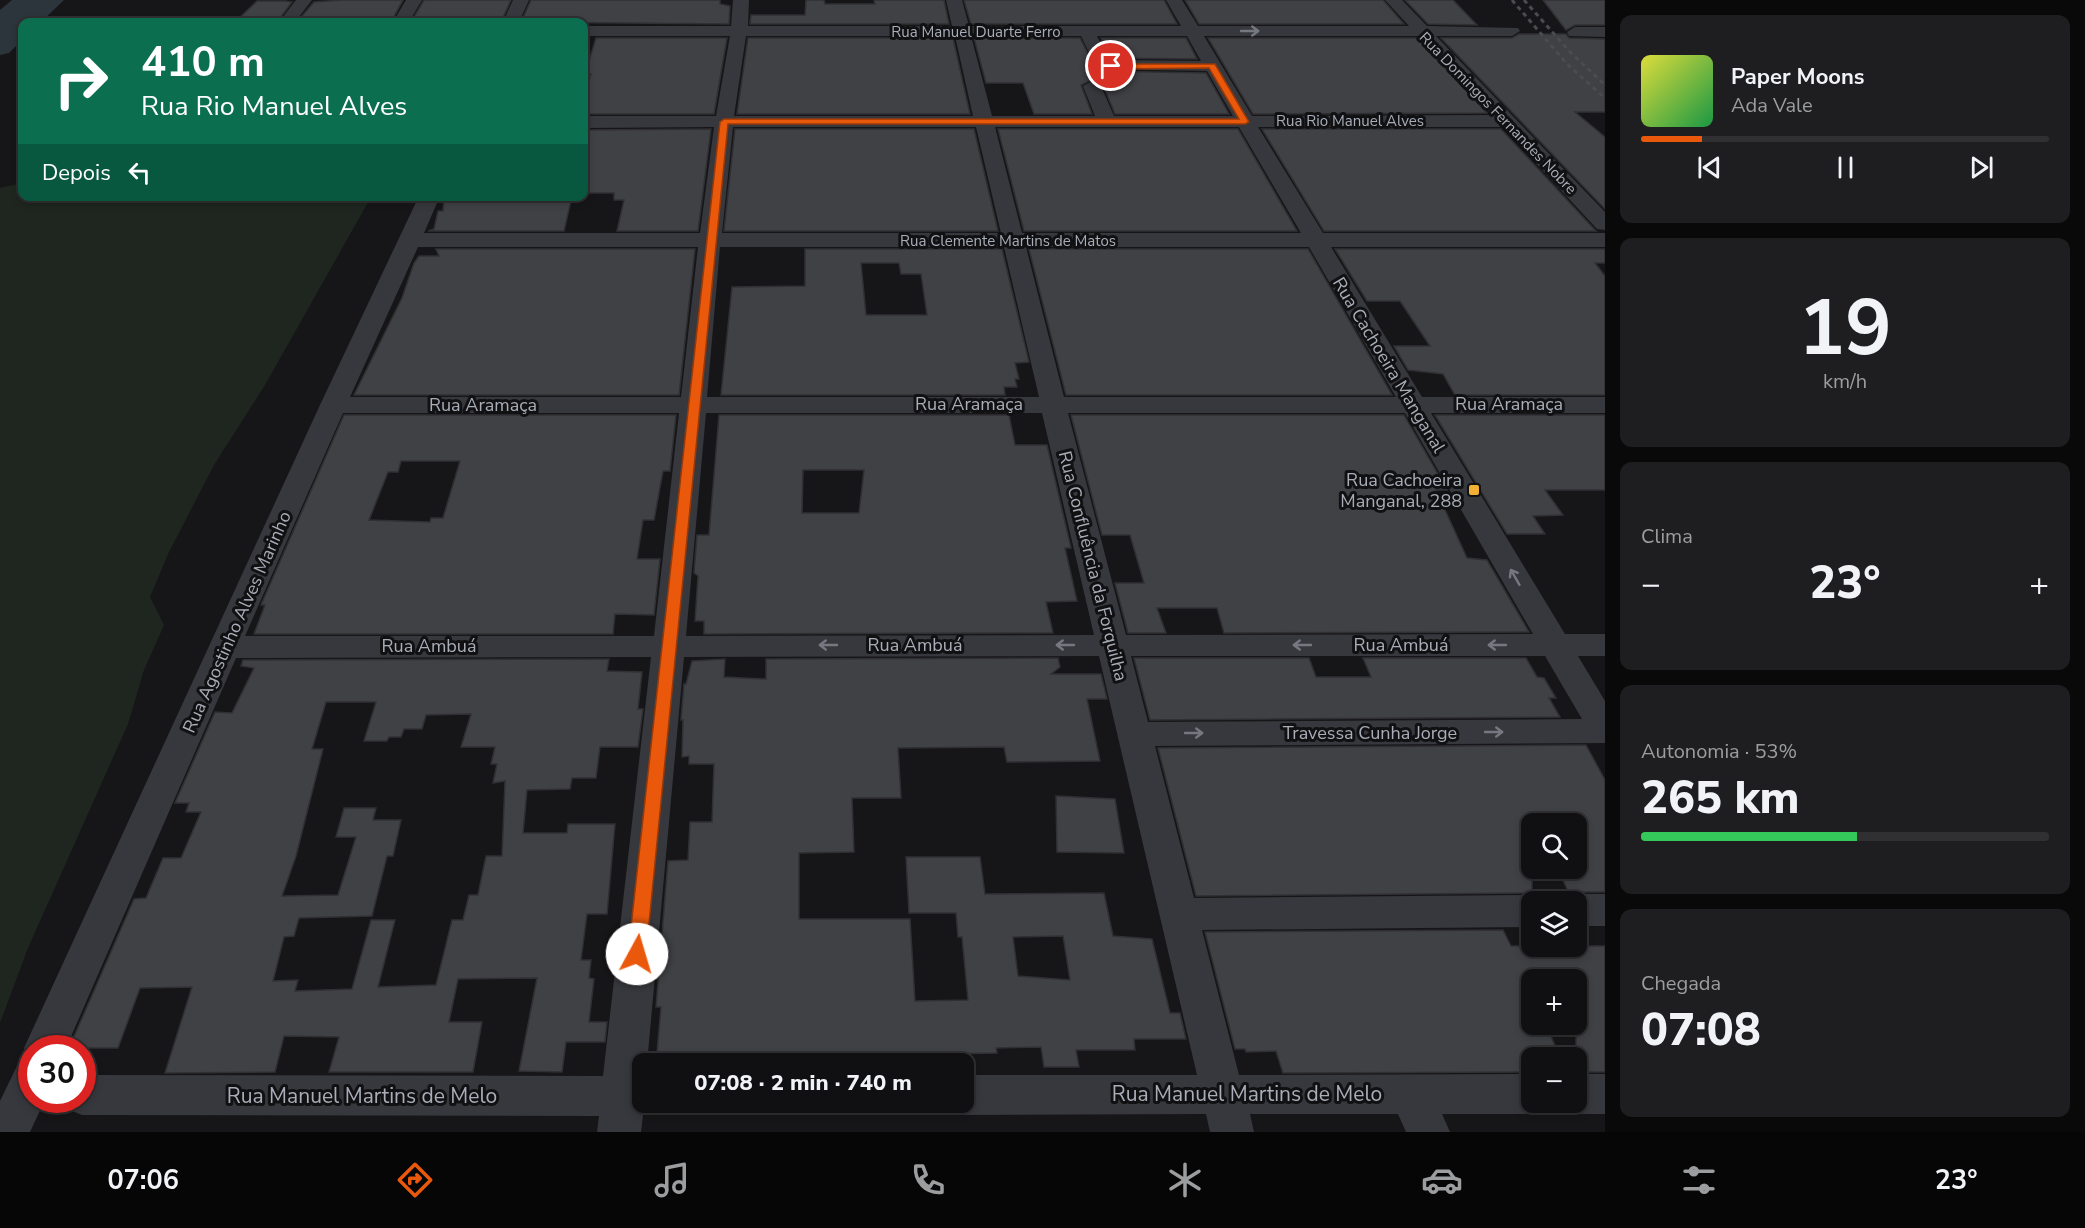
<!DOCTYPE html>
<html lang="pt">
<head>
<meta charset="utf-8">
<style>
  :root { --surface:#101012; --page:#1e1e20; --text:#f1f3f6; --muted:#9c9d9f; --line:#303032; --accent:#ea580c }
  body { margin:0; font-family:"Nunito Sans",sans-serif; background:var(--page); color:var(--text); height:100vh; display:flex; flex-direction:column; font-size:22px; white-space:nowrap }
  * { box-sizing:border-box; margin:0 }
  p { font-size:20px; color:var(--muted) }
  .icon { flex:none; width:33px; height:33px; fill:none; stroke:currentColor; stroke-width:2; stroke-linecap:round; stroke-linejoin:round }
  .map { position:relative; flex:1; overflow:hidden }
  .sheet { display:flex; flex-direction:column; gap:15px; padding:15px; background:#09090a; width:480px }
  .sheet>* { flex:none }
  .banner { position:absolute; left:18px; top:18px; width:570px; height:183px; border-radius:12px; box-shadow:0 3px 9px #0003,0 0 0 2px var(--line); background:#0b6e4f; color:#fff; overflow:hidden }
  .buttons { position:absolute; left:1521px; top:813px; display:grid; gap:12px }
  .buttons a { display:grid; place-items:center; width:66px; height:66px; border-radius:12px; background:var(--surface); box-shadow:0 3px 9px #0003,0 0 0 2px var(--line); font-size:30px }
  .speed { position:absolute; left:18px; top:1035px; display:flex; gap:12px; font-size:30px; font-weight:700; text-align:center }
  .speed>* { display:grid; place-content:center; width:78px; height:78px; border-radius:50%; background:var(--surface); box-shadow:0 3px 9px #0003,0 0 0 2px var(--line); line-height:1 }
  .speed .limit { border:9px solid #d22; background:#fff; color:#111 }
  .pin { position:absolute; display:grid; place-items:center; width:51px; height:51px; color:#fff; margin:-26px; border:3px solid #fff; border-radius:50%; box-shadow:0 2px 6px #0007 }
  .me { position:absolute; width:66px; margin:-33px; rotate:6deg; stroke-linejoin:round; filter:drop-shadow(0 0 4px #0008) }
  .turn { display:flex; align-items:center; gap:21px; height:126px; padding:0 24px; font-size:27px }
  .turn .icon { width:78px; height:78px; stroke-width:2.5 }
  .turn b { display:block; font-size:42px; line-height:51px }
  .then { display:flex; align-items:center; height:57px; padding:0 24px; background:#0003; gap:12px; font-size:22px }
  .big { font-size:45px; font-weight:800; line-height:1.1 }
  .sheet .card { flex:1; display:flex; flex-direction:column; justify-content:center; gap:9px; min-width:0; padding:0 21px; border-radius:12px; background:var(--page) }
  .sheet .dial { align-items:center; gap:0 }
  .dial b { font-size:78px; line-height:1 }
  .song { display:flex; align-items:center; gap:18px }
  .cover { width:72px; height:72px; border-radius:9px; background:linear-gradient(135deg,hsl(60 70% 55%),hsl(140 70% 35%)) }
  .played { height:6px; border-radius:3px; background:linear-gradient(90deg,var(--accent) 15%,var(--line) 15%) }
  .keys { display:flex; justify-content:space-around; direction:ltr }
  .heat { display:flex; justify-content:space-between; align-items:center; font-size:33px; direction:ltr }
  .charge { height:9px; border-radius:4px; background:linear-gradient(90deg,#34c759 53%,var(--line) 0) }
  .trip { position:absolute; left:632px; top:1053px; width:342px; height:60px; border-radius:12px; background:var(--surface); box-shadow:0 3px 9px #0003,0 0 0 2px var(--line); font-weight:800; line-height:60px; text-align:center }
  .tabs { display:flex; height:96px; justify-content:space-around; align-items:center; background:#060607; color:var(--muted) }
  .tabs .icon { width:42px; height:42px }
  .tabs .active { color:var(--accent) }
  .tabs b { font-size:27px; color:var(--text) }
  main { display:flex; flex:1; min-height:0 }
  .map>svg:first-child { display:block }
</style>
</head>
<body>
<main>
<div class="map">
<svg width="1605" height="1132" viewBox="0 0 1605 1132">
  <rect width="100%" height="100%" fill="#161618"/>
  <polygon fill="#1e261f" points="22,183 22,196 371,197 265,385 214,465 168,554 150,597 164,625 144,670 128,724 28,948 0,1023 0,188"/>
  <polygon fill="#2c353c" points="12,0 42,0 0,41 0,10"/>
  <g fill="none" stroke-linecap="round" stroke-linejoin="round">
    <polygon fill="#2c353c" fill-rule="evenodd" points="37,0 64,0 41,22 22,22 22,40 9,53 0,55 0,33"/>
  </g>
  <g fill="#404145" stroke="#303034" stroke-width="1.5" fill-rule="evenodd">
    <polygon points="343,0 403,0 391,22 297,22 314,2"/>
    <polygon points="424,0 511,0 501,22 411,22"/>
    <polygon points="531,0 720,0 720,4 730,6 729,24 521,22"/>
    <polygon points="806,0 824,0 825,4 875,4 874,0 944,0 949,24 750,24 751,15 805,15"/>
    <polygon points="964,0 1164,0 1177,24 971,24"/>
    <polygon points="1185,0 1383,0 1404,24 1199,24"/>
    <polygon points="1405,0 1453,0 1477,25 1428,24"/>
    <polygon points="1543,0 1605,0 1605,25 1575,25 1566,30"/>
    <polygon points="257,1 285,1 292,2 277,22 235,22"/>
    <polygon points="1519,34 1566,34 1569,38 1605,39 1605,112 1575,112 1605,137 1605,209 1441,38 1512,38"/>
    <polygon points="596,38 727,38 714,114 584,114 584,96 591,74 585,74"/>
    <polygon points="748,38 953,38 970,114 737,114"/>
    <polygon points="974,38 1080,38 1097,71 1206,73 1229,114 1115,114 1103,85 1093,79 1081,85 1092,114 1034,114 1023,83 986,83"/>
    <polygon points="1101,38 1186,38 1197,59 1110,58"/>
    <polygon points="1208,38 1417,38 1487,113 1253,114"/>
    <polygon points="711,129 698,231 617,231 624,200 614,200 614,193 584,193 584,130"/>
    <polygon points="735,129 974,129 998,231 724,231"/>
    <polygon points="998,129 1238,129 1297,231 1024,231"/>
    <polygon points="1262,129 1501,129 1596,231 1324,231"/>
    <polygon points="489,196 572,196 564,231 428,231 434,229 438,211 443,211 444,199 487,199"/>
    <polygon points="436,249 695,249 679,395 354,395 402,298 414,263 419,256 439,256"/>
    <path d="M 805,249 L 1002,249 L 1029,362 L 1015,363 L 1019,379 L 1015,379 L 1017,387 L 1004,387 L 1005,395 L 721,395 L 732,287 L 805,286 ZM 861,263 L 899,263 L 901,274 L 921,274 L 927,315 L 866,315 Z"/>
    <polygon points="1029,249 1308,249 1392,395 1066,395"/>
    <polygon points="1335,249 1605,249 1605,263 1595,263 1605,276 1605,395 1455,395 1443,374 1408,370 1394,346 1430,346 1400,301 1367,301"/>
    <path d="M 344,415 L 676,415 L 670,471 L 663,471 L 654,520 L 643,520 L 637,559 L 660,559 L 654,615 L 615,614 L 613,634 L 254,634 L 265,605 L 261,605 ZM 401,461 L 460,461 L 443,518 L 431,518 L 430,522 L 369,520 L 388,472 L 398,472 Z"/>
    <path d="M 719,415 L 1009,415 L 1015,445 L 1047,445 L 1071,548 L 1065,548 L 1077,601 L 1046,602 L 1053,633 L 704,634 L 704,621 L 695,621 L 698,576 L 694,573 L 697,535 L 709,535 ZM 803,470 L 864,470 L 859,513 L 802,513 Z"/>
    <polygon points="1071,415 1404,415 1447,490 1436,490 1467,558 1487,560 1529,632 1224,633 1217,608 1157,608 1166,633 1128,633 1115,583 1144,583 1130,535 1102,535"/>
    <polygon points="1435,415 1605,415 1605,490 1545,490 1563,515 1533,516 1545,534 1507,534"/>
    <path d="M 1058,658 L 1060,667 L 1051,674 L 1101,674 L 1107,699 L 1087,699 L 1100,761 L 1007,762 L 1004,747 L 898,748 L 901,798 L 852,798 L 854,852 L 799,853 L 799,919 L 910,919 L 915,1001 L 968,1000 L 962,937 L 958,937 L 956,913 L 909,913 L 906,857 L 980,857 L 985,894 L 1104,893 L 1113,936 L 1152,939 L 1170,1013 L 1180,1013 L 1186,1039 L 1134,1039 L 1135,1050 L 1076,1050 L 1079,1067 L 1044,1067 L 1041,1047 L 996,1048 L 997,1053 L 836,1056 L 836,1064 L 656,1064 L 661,1007 L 656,1007 L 668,861 L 688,860 L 690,822 L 712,822 L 714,764 L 689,764 L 689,756 L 682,757 L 683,720 L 681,720 L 684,684 L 686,684 L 692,661 L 725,659 L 724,677 L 766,679 L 766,659 ZM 1063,936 L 1070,980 L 1018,976 L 1013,937 Z"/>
    <polygon points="1134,658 1309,658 1316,677 1371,677 1363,658 1526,658 1537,677 1544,678 1556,698 1549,698 1560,717 1150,720"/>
    <path d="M 609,659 L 607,671 L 642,672 L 638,709 L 643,709 L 638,747 L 600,747 L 596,778 L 572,778 L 570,789 L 527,790 L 523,833 L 567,833 L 568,824 L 615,824 L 607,914 L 587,914 L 581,960 L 591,960 L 589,978 L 594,979 L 589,1022 L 607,1022 L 605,1042 L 566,1042 L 562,1072 L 519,1071 L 537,978 L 458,979 L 449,1022 L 482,1022 L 473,1072 L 329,1072 L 339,1037 L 284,1036 L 275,1072 L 165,1073 L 192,987 L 140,988 L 118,1048 L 69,1048 L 134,899 L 146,898 L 163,858 L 181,858 L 201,812 L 186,812 L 189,803 L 175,803 L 215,712 L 232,713 L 254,668 L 241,666 L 243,660 ZM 326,702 L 376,702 L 364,741 L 387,741 L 389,737 L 401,737 L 404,729 L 422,729 L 426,715 L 471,714 L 461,747 L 495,747 L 491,764 L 497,764 L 493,783 L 505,781 L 502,856 L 486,856 L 478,895 L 469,895 L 463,920 L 452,920 L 436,985 L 378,987 L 395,920 L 371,920 L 352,989 L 295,991 L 298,980 L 273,981 L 284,937 L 294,936 L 299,918 L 372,916 L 387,856 L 393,856 L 401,820 L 373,820 L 376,808 L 344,808 L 336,837 L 356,837 L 338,895 L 282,896 L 296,856 L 323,749 L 312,749 Z"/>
    <polygon points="1586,745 1605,780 1605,892 1576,892 1570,895 1557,868 1576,868 1576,824 1522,824 1532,843 1532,893 1196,896 1158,748"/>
    <polygon points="1056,796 1115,799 1124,853 1057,852"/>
    <polygon points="1503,930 1511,946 1605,946 1605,1072 1576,1072 1576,980 1526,980 1532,992 1532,1024 1546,1024 1560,1058 1532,1058 1532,1072 1283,1073 1276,1051 1246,1052 1245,1049 1235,1049 1205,932"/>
  </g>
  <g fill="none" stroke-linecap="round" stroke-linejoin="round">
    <g fill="#37383d" fill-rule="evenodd">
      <polygon points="296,0 312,0 295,22 279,22"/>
      <polygon points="406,0 422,0 409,22 393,22"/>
      <polygon points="513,0 529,0 519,22 503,22"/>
      <path d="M 733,0 L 749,0 L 748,26 L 952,26 L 946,0 L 962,0 L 969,26 L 1181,26 L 1166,0 L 1182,0 L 1198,26 L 1409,26 L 1385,0 L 1402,0 L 1427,26 L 1518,28 L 1520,31 L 1512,36 L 1436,36 L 1605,212 L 1605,230 L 1597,229 L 1502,127 L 1258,127 L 1323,233 L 1605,233 L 1605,247 L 1331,247 L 1422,397 L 1605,397 L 1605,413 L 1431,413 L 1565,634 L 1605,634 L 1605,656 L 1578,656 L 1605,701 L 1605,743 L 1155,746 L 1194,898 L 1532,895 L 1547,902 L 1532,902 L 1532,927 L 1202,930 L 1239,1075 L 1532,1074 L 1532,1102 L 1550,1102 L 1547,1108 L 1532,1114 L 1442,1114 L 1450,1132 L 1406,1132 L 1398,1114 L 1250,1114 L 1254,1132 L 1210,1132 L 1206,1114 L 963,1115 L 948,1109 L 945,1102 L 963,1102 L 963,1075 L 1197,1075 L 1099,656 L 684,657 L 647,1064 L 642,1064 L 642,1102 L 659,1102 L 655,1110 L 643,1115 L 641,1132 L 597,1132 L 599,1116 L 82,1115 L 67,1109 L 62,1100 L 82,1100 L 82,1075 L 603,1076 L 651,657 L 236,658 L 66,1048 L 32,1048 L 32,1100 L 45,1100 L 30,1132 L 0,1132 L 0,1101 L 17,1066 L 30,1061 L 24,1048 L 320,405 L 419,196 L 440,196 L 424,233 L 700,233 L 714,127 L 584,128 L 584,116 L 716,116 L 730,36 L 584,36 L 584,26 L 731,26 ZM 746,36 L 955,36 L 973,116 L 734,116 ZM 971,36 L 1081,36 L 1097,69 L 1207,71 L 1233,116 L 1114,116 L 1101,86 L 1092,81 L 1083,86 L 1095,116 L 992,116 ZM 1097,36 L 1187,36 L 1201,61 L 1109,60 ZM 1204,36 L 1418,36 L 1492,115 L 1252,116 ZM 733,127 L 976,127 L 1001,233 L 722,233 ZM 995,127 L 1239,127 L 1301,233 L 1022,233 ZM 418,247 L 698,247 L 681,397 L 350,397 ZM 720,247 L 1004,247 L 1039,397 L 707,397 ZM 1026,247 L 1309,247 L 1396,397 L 1064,397 ZM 343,413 L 679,413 L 654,636 L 245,636 ZM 706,413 L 1042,413 L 1094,635 L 686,636 ZM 1068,413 L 1405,413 L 1533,634 L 1126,635 ZM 1131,656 L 1545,656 L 1582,719 L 1148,722 Z"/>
      <polygon points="1575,27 1605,27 1605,37 1569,36 1567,32"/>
      <polygon points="1576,894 1605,894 1605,926 1576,926 1576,902 1561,902"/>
      <polygon points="1576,1074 1605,1074 1605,1114 1576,1114 1561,1108 1558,1102 1576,1102"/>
    </g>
    <g stroke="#4a4c52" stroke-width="3" stroke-dasharray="4.5 4" stroke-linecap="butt">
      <polyline points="1512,0 1567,64 1605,98"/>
      <polyline points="1524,0 1570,52 1605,85"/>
    </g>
  </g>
  <defs><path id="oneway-shaft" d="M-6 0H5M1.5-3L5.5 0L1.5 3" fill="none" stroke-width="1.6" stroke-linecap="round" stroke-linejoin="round" transform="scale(1.5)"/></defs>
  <g stroke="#757881">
    <use href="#oneway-shaft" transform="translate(1250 31)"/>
    <use href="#oneway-shaft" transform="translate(1515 577) rotate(-120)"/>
    <use href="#oneway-shaft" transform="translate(828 645) rotate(180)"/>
    <use href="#oneway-shaft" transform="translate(1065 645) rotate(180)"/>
    <use href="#oneway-shaft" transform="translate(1302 645) rotate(-180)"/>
    <use href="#oneway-shaft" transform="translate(1497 645) rotate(-180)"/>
    <use href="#oneway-shaft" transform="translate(1494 732)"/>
    <use href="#oneway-shaft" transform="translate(1194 733)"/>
  </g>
  <polygon fill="#ea580c" stroke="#983908" stroke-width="1.5" points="1108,64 1215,64 1249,122 1245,124 728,124 646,954 643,959 637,962 630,959 628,954 720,122 724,119 1239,119 1209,68 1111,69"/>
  <rect fill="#f2b134" stroke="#111113" stroke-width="2" x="1468" y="484" width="12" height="12" rx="3"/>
  <g text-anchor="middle" stroke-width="6" stroke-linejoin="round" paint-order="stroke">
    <g font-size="15" fill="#a8adb8" stroke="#111113">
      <text x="976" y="37">Rua Manuel Duarte Ferro</text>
      <text transform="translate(1498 113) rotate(46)" y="5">Rua Domingos Fernandes Nobre</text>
      <text x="1350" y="126">Rua Rio Manuel Alves</text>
      <text x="1008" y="246">Rua Clemente Martins de Matos</text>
    </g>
    <g font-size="18" fill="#a8adb8" stroke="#111113">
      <text transform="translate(1389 365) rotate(59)" y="6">Rua Cachoeira Manganal</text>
      <text x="969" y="410">Rua Aramaça</text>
      <text x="1509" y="410">Rua Aramaça</text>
      <text x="483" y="411">Rua Aramaça</text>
      <text transform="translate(1093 566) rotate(76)" y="6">Rua Confluência da Forquilha</text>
      <text transform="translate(237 622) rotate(-66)" y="6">Rua Agostinho Alves Marinho</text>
      <text x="915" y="651">Rua Ambuá</text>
      <text x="1401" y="651">Rua Ambuá</text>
      <text x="429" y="652">Rua Ambuá</text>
      <text x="1370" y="739">Travessa Cunha Jorge</text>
    </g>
    <g font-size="18" fill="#a8adb8" stroke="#111113" text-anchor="end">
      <text x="1462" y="486">Rua Cachoeira<tspan x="1462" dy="21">Manganal, 288</tspan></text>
    </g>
    <g font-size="21" fill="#a8adb8" stroke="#111113">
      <text x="1247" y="1101">Rua Manuel Martins de Melo</text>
      <text x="362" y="1103">Rua Manuel Martins de Melo</text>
    </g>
  </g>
</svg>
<div class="buttons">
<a><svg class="icon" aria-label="search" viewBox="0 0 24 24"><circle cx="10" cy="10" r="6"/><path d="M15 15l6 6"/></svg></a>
<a><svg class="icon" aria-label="layers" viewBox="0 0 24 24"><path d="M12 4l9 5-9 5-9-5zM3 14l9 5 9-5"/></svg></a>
<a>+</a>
<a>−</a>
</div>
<div class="speed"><div class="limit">30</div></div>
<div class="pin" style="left:1111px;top:66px;background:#d93025"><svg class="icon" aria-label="arrive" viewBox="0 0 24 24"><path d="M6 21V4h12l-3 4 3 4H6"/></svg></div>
<svg class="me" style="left:637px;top:954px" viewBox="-20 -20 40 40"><circle r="19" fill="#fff"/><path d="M0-13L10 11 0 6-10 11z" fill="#ea580c"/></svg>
<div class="trip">07:08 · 2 min · 740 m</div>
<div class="banner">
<div class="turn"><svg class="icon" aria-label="right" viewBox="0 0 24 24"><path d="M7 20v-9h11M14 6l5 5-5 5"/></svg><div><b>410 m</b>Rua Rio Manuel Alves</div></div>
<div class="then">Depois<svg class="icon" aria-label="left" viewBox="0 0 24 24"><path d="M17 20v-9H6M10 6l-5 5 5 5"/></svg></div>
</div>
</div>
<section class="sheet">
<div class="card">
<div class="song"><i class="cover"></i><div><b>Paper Moons</b><p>Ada Vale</p></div></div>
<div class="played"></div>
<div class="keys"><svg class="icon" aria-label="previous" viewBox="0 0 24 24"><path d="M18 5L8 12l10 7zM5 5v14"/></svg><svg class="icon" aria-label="pause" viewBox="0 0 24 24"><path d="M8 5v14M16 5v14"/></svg><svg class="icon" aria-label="next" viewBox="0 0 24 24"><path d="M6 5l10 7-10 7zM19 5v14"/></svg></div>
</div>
<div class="card dial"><b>19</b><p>km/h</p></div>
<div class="card"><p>Clima</p>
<div class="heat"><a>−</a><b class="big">23°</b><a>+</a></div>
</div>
<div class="card"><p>Autonomia · 53%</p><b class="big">265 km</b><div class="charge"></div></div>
<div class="card"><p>Chegada</p><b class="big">07:08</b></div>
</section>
</main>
<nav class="tabs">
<b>07:06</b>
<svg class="icon active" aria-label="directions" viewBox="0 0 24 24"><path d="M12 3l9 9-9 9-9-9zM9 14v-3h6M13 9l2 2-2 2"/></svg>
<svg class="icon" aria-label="music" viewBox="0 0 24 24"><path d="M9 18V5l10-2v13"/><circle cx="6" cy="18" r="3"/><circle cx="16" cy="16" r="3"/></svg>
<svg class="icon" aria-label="phone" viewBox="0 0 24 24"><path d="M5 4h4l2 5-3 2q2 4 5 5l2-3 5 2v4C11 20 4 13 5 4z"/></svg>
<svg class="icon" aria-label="climate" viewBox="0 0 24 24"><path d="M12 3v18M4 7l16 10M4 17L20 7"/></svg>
<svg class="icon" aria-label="car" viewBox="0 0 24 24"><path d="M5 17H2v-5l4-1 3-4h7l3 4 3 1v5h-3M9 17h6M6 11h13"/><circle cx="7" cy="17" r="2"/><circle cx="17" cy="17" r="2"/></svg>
<svg class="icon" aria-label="filters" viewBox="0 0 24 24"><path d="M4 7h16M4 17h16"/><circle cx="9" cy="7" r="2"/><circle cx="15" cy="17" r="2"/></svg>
<b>23°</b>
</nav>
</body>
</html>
